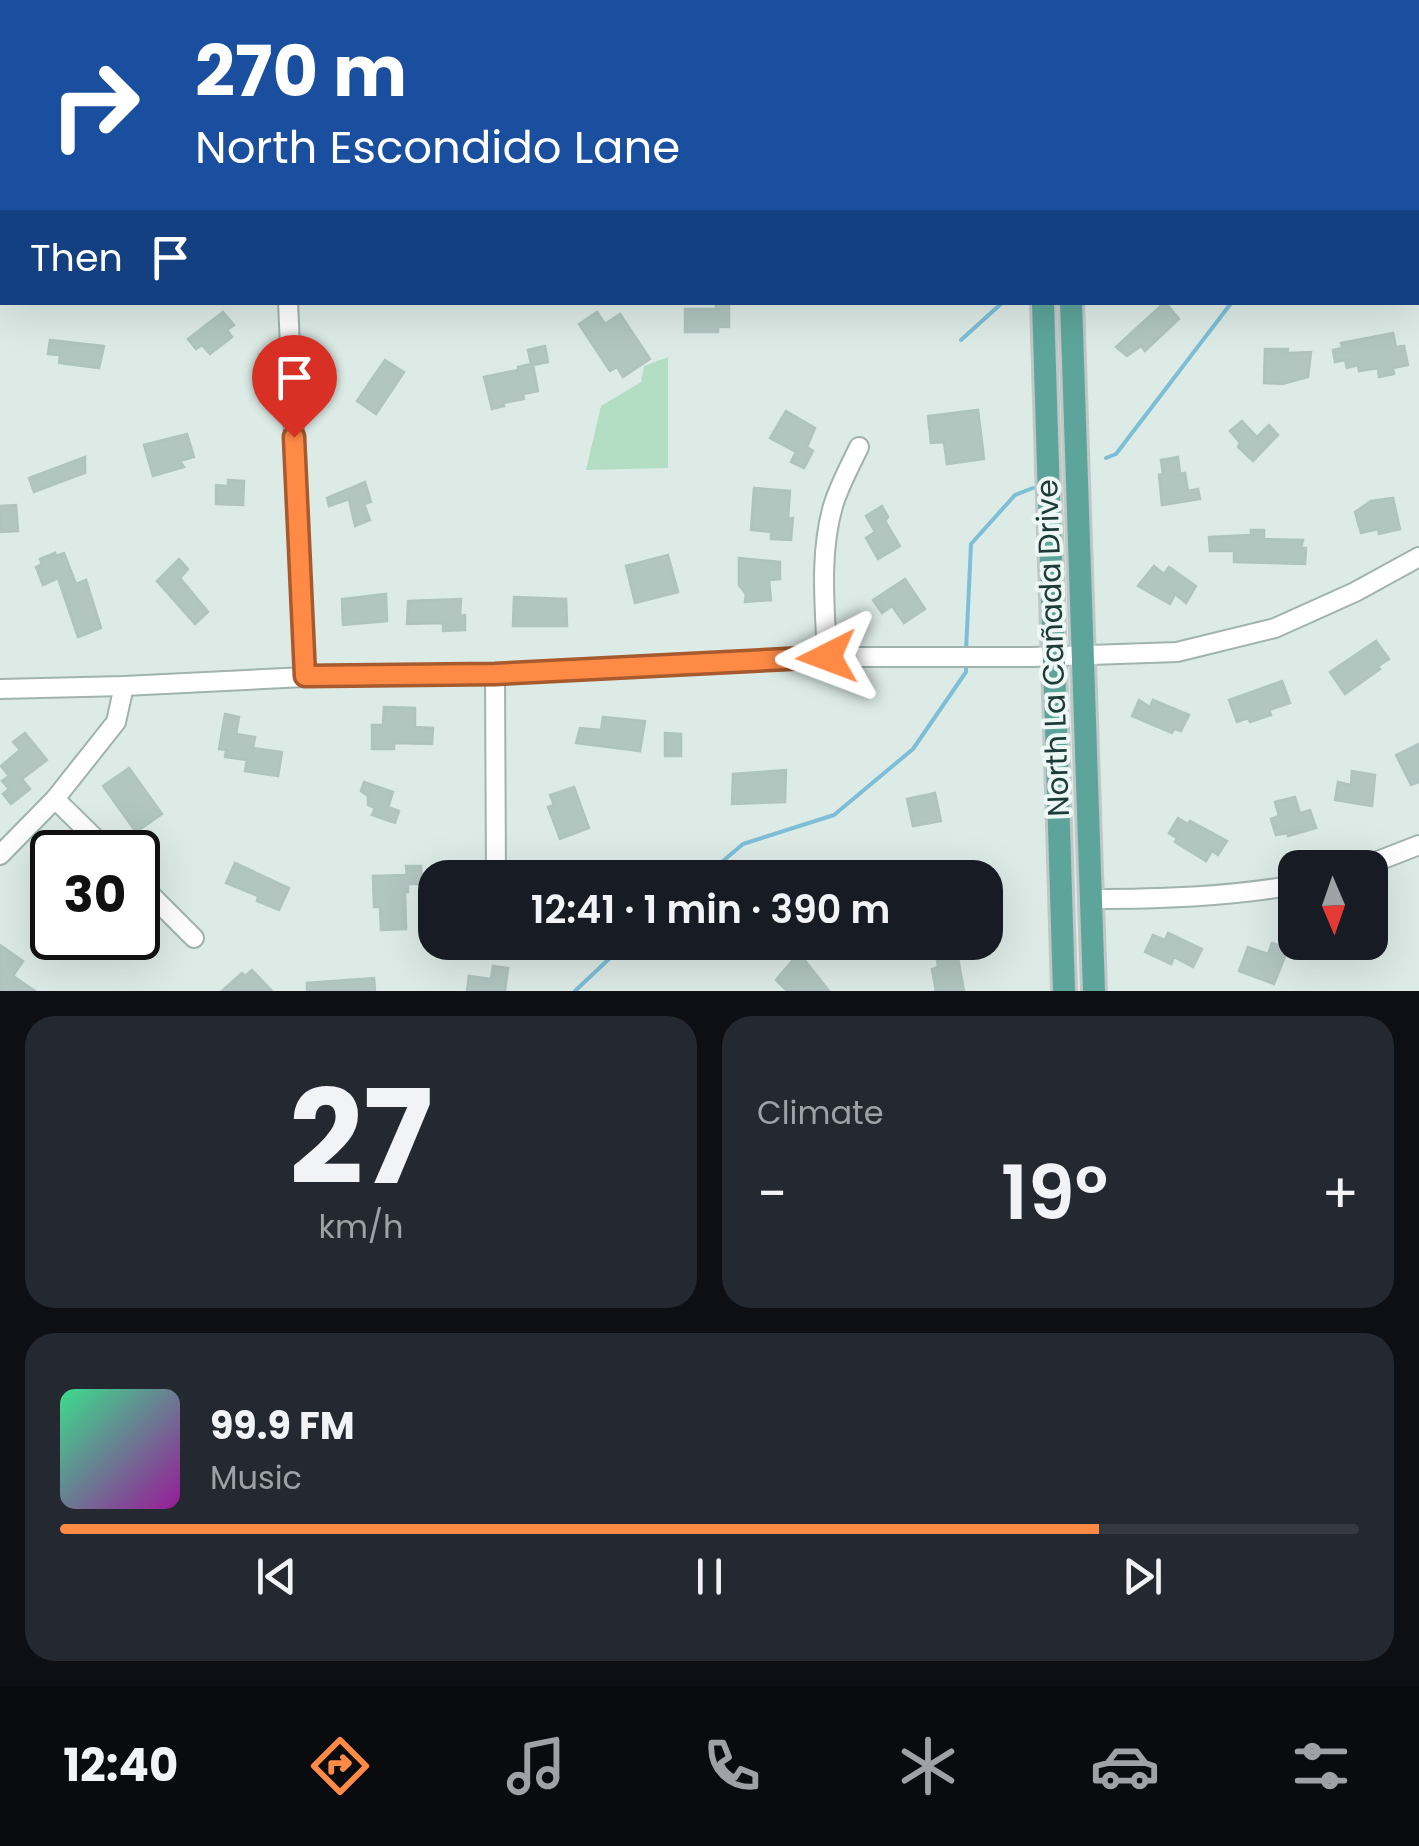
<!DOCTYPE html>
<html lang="en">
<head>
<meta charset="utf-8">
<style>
  :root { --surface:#171b24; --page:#242831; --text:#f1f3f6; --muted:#9ea1a6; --line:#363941; --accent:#ff8a46 }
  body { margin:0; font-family:Poppins,sans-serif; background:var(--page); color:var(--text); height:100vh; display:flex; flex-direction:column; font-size:38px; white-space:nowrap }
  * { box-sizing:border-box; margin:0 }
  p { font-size:32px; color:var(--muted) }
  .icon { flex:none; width:55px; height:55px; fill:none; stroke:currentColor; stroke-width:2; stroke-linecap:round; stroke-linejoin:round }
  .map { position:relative; height:991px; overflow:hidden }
  .details { display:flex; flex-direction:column; gap:25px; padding:25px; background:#0d0f14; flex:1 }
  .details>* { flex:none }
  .banner { position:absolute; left:0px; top:0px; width:1420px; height:305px; box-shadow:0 10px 40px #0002; background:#1a4fa0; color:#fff; overflow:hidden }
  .needle { width:65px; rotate:178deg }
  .buttons { position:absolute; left:1278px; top:850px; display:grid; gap:20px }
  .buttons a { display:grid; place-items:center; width:110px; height:110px; border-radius:20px; background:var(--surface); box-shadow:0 10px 40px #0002; font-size:50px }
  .speed { position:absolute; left:30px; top:830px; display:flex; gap:20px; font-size:50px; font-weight:700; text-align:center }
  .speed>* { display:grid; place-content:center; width:130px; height:130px; border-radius:50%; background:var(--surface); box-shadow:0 10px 40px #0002; line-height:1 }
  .speed .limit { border:5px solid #111; border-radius:15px; background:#fff; color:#111 }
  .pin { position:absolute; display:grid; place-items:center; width:85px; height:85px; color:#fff; margin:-102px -42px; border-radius:50% 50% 50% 0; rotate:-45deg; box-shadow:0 0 10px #0007 }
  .pin .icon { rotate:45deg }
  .me { position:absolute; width:110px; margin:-55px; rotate:267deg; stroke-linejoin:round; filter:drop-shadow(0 0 8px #0008) }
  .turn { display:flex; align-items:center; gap:35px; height:210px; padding:0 30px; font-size:45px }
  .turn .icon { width:130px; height:130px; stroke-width:2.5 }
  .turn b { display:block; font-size:70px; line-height:85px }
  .then { display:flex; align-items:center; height:95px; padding:0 30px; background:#0003; gap:20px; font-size:38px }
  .big { font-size:75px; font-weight:600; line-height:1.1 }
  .details .tile { flex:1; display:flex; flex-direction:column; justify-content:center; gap:15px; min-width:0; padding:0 35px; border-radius:30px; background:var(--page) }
  .details .dial { align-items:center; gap:0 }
  .dial b { font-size:130px; line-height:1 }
  .song { display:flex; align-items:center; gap:30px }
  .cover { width:120px; height:120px; border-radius:15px; background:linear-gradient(135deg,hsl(150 70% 55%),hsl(300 70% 35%)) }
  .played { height:10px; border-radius:5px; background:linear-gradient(90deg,var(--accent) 80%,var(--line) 80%) }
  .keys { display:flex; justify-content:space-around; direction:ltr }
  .heat { display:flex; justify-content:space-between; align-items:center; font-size:55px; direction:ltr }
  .details .tiles { flex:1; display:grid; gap:25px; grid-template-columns:1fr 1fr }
  .tile:last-child { grid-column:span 2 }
  .trip { position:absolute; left:418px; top:860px; width:585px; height:100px; border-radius:30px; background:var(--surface); box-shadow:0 10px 40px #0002; font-weight:600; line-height:100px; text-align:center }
  .tab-bar { display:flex; height:160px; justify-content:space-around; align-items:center; background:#090b0e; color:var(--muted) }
  .tab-bar .icon { width:70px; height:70px }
  .tab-bar .current { color:var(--accent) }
  .tab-bar b { font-size:45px; color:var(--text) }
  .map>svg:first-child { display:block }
</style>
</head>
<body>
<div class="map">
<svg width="1419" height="991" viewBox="0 0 1419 991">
  <rect width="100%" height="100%" fill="#ddebe6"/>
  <polygon fill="#b3dec4" points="668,357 668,468 586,470 601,406 641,382 644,366"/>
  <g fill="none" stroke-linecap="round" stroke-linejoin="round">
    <g stroke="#7ebed6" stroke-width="4">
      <polyline points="1388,2 1389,0"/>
      <polyline points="961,340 1003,302"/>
      <polyline points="1106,458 1116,454 1232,302"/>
      <polyline points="966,651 971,544 1015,495 1033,488"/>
      <polyline points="703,878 743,844 834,815 913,749 966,672 966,661"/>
      <polyline points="575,991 627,942"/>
    </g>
  </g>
  <g fill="#b2c5bf" stroke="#afc4be" stroke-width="2.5">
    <polygon points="716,302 729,302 729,327 718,327 718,332 685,332 685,309 716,309"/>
    <polygon points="1165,302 1179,319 1145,351 1141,346 1127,356 1116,347"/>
    <polygon points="223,312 234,325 227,330 232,337 210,354 202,345 196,349 188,339"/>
    <polygon points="597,312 605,324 620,314 650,359 623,377 617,367 610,371 579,324"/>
    <polygon points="1393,333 1396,347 1404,346 1408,365 1393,368 1394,374 1379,377 1378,368 1359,371 1358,365 1347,368 1345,360 1335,362 1333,350 1342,348 1341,343"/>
    <polygon points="50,340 104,346 99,368 59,363 60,355 48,354"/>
    <polygon points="545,346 548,362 533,365 538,391 523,394 524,399 503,403 504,406 492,409 484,377 518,370 518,367 531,364 528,350"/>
    <polygon points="1265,349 1288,349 1287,353 1311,352 1308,377 1282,384 1264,383"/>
    <polygon points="385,360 404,372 376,414 357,401"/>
    <polygon points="978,410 984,459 947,464 944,442 931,443 928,416"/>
    <polygon points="786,411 815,428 807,447 813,451 804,468 791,462 796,452 770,438"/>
    <polygon points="1242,421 1257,437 1269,425 1278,435 1253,461 1238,447 1240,443 1230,431"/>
    <polygon points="187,434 194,457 180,461 184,467 153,476 144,445"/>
    <polygon points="85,457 85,473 34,492 29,478"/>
    <polygon points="1178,457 1180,474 1185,473 1188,491 1198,489 1200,499 1162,505 1159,475 1163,474 1161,460"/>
    <polygon points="228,480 244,481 243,505 216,504 216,485 228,486"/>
    <polygon points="365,482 371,502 364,504 370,520 355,526 349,499 329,506 327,498"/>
    <polygon points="754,488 790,491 788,519 793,518 791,540 771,539 771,532 751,530"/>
    <polygon points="1393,498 1400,529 1379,534 1378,529 1361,533 1355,512 1371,501"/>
    <polygon points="16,505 18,531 0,532 0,506"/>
    <polygon points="882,506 888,517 885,521 900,546 878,559 866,538 875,532 866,516"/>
    <polygon points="1251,530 1264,530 1264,539 1303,540 1301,548 1306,548 1305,564 1234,562 1234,551 1210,551 1209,537 1251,535"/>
    <polygon points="55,553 56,556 64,553 76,584 86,580 101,628 78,637 58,578 43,585 36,567 42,564 40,559"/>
    <polygon points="668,555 678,592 635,603 626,566"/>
    <polygon points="739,558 780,562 780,579 769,580 771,600 745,602 746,594 739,585"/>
    <polygon points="179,559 188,569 180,578 208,612 195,624 157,581"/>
    <polygon points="1154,566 1164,574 1169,567 1196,586 1186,603 1175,594 1170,604 1138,586"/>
    <polygon points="905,579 925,609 904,623 892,606 882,613 873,600"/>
    <polygon points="386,594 387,621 343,625 342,599"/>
    <polygon points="514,597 566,599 567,626 513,626"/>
    <polygon points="461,599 460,616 465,615 465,630 443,631 443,623 407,624 408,601"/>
    <polygon points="1376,641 1389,659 1377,667 1380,669 1345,694 1330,672"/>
    <polygon points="1282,681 1290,703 1269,710 1271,715 1250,722 1248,718 1237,722 1229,700"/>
    <polygon points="1139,700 1150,707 1153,700 1189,715 1181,731 1174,729 1172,733 1132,716"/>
    <polygon points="384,707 415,708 415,727 433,728 432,744 394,743 394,749 372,749 372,725 383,725"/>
    <polygon points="225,714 239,717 236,734 255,737 253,748 282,752 278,776 245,771 247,760 225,757 226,750 219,749"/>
    <polygon points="603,717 645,721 640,751 576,743 580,728 601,730"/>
    <polygon points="25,733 47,760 22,779 30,789 11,804 3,794 9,789 2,781 9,776 1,766 20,750 13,742"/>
    <polygon points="665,733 681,734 681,756 665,756"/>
    <polygon points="1419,744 1419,782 1411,785 1396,755"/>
    <polygon points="129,768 162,814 136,832 103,786"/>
    <polygon points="786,770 785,802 732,804 733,774"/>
    <polygon points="1352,771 1375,775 1372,806 1335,800 1338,782 1351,785"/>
    <polygon points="364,782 393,792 388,807 399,811 395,823 372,815 375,808 368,805 368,796 361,791"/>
    <polygon points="574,787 589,828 560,839 548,807 554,805 550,795"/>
    <polygon points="935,793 941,821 913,826 907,799"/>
    <polygon points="1295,797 1300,813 1310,810 1316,828 1288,836 1288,833 1276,835 1271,819 1279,816 1275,802"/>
    <polygon points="1178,818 1188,824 1190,821 1227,841 1218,855 1212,851 1206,861 1175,842 1177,838 1169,833"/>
    <polygon points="235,863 289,888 279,910 257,901 258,896 226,883"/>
    <polygon points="406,866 421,866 422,884 408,884 408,892 405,892 406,929 381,930 380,907 374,907 373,876 407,875"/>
    <polygon points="1370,916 1383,923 1366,954 1344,942 1370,942"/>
    <polygon points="1168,933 1202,949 1193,967 1174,957 1171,964 1145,952 1153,935 1165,940"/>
    <polygon points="1272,943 1288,949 1274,984 1239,971 1248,947 1268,954"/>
    <polygon points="0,945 23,961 13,976 35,991 0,991"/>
    <polygon points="799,953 829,991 787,991 776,980"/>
    <polygon points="958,958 964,991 936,991 932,969 938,967 937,961"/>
    <polygon points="493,966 508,968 505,991 467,991 469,976 491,979"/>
    <polygon points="252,970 272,991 222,991 242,973 245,976"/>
    <polygon points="374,978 375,991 307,991 307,983"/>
  </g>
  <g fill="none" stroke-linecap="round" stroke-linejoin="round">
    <g stroke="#a0b3ae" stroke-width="22">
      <g id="minor">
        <polyline points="61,0 61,2"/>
        <polyline points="274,0 274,2"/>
        <polyline points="1203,2 1205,0"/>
        <polyline points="1418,250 1419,249"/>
        <polyline points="288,302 305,677"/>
        <path d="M 827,657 C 825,607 819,555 833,506 C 839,486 850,466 859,447"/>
        <polyline points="495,674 496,878"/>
        <polyline points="0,689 124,686 305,677 495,674 827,657 1032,657 1177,652 1275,628 1355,592 1419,557"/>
        <polyline points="55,799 109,852"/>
        <polyline points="0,855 55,799 116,722 124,686"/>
        <polyline points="1360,868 1419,845"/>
        <polyline points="138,882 194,938"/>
        <path d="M 1091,899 C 1159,899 1228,897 1295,885"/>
      </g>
    </g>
    <g stroke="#c0c8c7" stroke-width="28">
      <g id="major">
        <polyline points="1033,0 1033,2"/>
        <polyline points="1063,0 1063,2"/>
        <polyline points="1043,302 1064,991"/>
        <polyline points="1071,302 1094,991"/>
      </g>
    </g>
    <use href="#minor" stroke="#fff" stroke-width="18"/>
    <use href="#major" stroke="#5da59b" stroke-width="22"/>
  </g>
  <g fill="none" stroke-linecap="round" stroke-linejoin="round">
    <g stroke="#a65a2e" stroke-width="25">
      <polyline id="route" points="294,437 305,676 495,674 827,657"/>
    </g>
    <use href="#route" stroke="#ff8a46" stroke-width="18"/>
  </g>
  <g text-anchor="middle" stroke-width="8" stroke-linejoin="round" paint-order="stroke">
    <g font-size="30" fill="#1d3b37" stroke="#edf7f3">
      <text transform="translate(1053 648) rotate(-92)" y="10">North La Cañada Drive</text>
    </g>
  </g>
</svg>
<div class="buttons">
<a><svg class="needle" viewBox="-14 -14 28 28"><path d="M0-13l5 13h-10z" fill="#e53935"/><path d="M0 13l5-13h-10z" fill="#9ea1a6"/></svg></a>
</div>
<div class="speed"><div class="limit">30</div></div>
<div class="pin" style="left:294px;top:437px;background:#d93025"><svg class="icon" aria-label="arrive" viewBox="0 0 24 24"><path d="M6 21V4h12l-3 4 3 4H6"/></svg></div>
<svg class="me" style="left:827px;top:657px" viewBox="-20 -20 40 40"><path d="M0-17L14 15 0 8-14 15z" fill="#ff8a46" stroke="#fff" stroke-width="4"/></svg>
<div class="trip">12:41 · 1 min · 390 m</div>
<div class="banner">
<div class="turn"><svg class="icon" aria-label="right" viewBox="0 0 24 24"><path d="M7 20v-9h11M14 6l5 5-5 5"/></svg><div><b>270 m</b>North Escondido Lane</div></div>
<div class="then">Then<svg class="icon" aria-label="arrive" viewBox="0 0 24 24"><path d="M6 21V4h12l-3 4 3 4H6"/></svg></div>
</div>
</div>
<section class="details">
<div class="tiles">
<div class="tile dial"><b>27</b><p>km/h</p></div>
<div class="tile"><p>Climate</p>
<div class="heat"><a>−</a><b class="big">19°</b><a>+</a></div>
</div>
<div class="tile">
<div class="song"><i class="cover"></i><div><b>99.9 FM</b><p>Music</p></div></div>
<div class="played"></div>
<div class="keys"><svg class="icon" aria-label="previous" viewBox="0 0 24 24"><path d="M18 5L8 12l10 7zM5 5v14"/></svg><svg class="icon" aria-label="pause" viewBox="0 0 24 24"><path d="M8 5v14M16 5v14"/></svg><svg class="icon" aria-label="next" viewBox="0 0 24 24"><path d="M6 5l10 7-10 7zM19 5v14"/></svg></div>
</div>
</div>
</section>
<nav class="tab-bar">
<b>12:40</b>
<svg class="icon current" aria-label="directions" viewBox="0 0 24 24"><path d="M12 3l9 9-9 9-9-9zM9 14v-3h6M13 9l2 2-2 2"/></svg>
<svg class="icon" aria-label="music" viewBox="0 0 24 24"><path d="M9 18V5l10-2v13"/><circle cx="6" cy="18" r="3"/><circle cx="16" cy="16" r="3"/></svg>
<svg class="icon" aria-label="phone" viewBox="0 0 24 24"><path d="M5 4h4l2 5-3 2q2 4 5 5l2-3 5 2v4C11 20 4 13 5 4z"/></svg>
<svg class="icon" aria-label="climate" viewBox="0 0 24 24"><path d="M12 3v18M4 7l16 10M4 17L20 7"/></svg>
<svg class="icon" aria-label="car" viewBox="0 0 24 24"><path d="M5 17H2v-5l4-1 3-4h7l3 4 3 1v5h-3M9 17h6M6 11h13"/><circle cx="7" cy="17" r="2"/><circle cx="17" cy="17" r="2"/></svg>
<svg class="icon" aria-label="filters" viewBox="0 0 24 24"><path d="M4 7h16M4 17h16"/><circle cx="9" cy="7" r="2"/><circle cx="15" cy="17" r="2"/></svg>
</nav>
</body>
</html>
